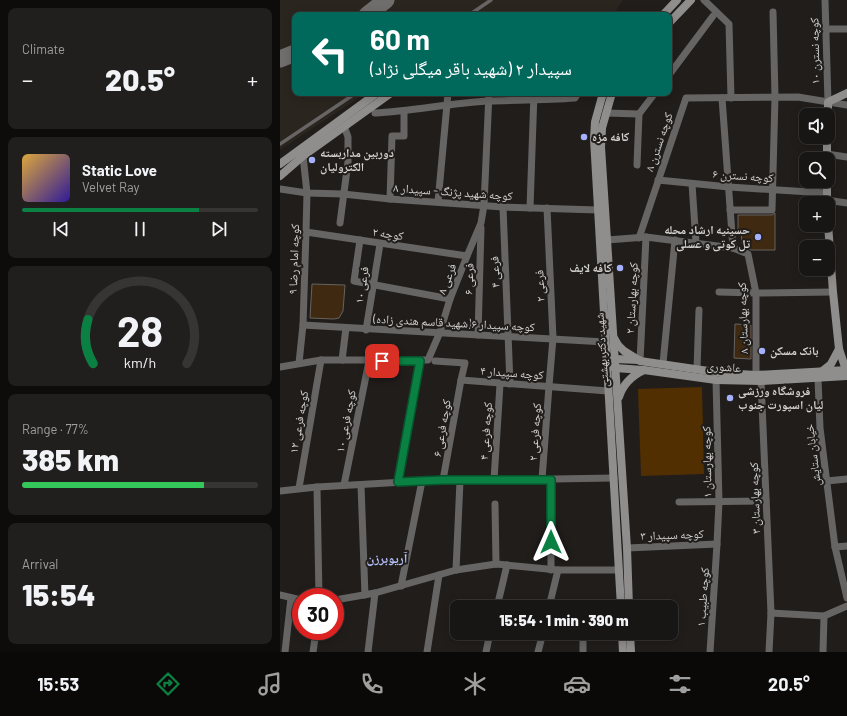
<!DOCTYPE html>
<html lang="en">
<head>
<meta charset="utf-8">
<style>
  :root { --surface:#181614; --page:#211f1d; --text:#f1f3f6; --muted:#9f9fa0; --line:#363534; --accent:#0b8043 }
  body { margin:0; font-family:Barlow,"Noto Naskh Arabic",sans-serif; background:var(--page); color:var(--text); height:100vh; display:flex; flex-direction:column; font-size:15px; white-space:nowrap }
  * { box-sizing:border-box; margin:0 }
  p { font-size:13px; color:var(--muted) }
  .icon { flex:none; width:22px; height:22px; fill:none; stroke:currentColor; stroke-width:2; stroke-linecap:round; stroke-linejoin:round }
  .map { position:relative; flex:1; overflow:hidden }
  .panel { display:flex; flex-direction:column; gap:8px; padding:8px; background:#0d0c0b; width:280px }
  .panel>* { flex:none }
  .top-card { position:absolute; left:12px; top:12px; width:380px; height:84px; border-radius:8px; box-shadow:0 2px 10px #0003,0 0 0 1px var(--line); background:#00695c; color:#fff; overflow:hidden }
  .fabs { position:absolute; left:519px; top:108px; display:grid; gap:8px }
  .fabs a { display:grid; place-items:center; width:36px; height:36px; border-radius:8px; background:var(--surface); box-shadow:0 2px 10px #0003,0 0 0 1px var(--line); font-size:20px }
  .speed { position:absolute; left:12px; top:588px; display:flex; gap:8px; font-size:20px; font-weight:700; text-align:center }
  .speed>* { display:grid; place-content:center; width:52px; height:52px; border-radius:50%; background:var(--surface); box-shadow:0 2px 10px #0003,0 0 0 1px var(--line); line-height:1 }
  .speed .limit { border:6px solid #d22; background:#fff; color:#111 }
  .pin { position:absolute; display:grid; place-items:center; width:34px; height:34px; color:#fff; margin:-17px; border-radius:8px; box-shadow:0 2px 6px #0006 }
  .me { position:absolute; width:44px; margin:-22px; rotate:0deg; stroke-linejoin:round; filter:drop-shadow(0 0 3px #0008) }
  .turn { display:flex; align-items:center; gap:14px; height:84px; padding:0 12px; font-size:18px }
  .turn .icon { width:52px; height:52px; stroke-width:2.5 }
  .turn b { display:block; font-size:28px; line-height:34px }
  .big { font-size:30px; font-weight:800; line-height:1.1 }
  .panel .tile { flex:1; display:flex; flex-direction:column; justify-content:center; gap:6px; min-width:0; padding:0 14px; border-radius:8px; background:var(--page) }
  .panel .dial { align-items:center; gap:0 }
  .dial svg { height:104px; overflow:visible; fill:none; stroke:var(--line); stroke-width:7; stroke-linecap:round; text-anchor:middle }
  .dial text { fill:var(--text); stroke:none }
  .song { display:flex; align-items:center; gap:12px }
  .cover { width:48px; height:48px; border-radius:6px; background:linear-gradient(135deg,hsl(40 70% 55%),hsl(250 70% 35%)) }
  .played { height:4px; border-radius:2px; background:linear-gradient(90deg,var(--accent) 75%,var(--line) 75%) }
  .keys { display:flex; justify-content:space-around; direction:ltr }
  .heat { display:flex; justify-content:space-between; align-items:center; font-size:22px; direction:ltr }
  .charge { height:6px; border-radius:3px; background:linear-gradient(90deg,#34c759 77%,var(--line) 0) }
  .trip { position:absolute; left:170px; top:600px; width:228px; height:40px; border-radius:8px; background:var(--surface); box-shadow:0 2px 10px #0003,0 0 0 1px var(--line); font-weight:800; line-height:40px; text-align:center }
  .menu { display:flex; height:64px; justify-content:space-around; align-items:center; background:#0a0908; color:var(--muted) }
  .menu .icon { width:28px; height:28px }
  .menu .selected { color:var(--accent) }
  .menu b { font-size:18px; color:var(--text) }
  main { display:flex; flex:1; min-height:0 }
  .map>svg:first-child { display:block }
</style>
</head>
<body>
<main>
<section class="panel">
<div class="tile"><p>Climate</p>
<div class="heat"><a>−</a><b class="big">20.5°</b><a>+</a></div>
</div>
<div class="tile">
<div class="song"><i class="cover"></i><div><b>Static Love</b><p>Velvet Ray</p></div></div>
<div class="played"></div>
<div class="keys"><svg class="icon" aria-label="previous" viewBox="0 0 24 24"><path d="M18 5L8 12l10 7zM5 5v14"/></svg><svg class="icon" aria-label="pause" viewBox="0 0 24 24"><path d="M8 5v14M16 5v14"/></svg><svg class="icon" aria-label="next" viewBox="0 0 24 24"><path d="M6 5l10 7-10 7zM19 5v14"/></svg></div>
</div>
<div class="tile dial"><svg viewBox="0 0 100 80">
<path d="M14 69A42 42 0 1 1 86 69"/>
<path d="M14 69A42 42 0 0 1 10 35" stroke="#0b8043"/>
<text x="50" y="56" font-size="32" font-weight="700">28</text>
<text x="50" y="72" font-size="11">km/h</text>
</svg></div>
<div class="tile"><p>Range · 77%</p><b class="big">385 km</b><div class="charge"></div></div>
<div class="tile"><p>Arrival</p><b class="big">15:54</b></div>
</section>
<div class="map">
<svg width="567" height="652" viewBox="0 0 567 652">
  <rect width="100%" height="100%" fill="#201d1b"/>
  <polygon fill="#2b251f" points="0,0 343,0 333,15 15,15 15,93 86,93 0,150"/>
  <polygon fill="#522f00" points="422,387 424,474 361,476 358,389"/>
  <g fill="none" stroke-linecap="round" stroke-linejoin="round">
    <g stroke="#706e6c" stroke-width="17">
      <polyline points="87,15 106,0"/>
      <polyline points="0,59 15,53"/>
    </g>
  </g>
  <g fill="#3f2911" stroke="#666360">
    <polygon points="495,213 495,250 471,250 462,244 461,230 458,230 458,215 492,215"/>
    <polygon points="32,284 65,285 63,311 59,318 54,319 30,318"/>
    <polygon points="455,324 471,325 471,359 454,358"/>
  </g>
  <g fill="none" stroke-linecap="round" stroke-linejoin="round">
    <g stroke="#666564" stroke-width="3.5">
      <polyline points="189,15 211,0"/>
      <polyline points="0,144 76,93"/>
    </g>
    <g stroke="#666564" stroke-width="7">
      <polyline points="424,0 449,24 451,98"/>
      <polyline points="545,0 548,102"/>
      <polyline points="546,29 567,29"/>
      <polyline points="389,75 433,16"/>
      <polyline points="442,98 453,248"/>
      <path d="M 95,113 C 133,111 171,103 209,101 C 238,100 267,100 295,98 L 298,93"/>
      <polyline points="326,113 359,114 375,93"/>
      <polyline points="547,154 567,157"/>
      <polyline points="357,165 359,114"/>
      <polyline points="378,180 449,187 546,193"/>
      <polyline points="412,184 416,243"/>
      <polyline points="0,189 27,193 63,194 110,199 223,207 318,210"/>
      <polyline points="110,199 112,136 124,136 124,111"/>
      <polyline points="546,200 567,203"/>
      <polyline points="158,202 168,93"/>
      <polyline points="223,207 230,384"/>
      <polyline points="250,208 254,93"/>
      <polyline points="450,210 492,210 495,97 493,12"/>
      <polyline points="60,223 68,162 68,137 64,126"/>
      <polyline points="26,232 187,256"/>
      <polyline points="359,238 406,98 518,97 567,105"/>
      <polyline points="80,240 74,281 170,299"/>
      <polyline points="327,240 366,237 453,248 468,254 476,293 476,375"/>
      <polyline points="439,292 476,293 553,292"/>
      <polyline points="23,325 325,342"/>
      <polyline points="86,330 100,244"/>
      <polyline points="198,335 201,228"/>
      <polyline points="62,360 66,328"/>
      <polyline points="155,361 185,363 181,380 328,391"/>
      <polyline points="360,361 366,237"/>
      <polyline points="19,363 23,325 26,232 27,193 23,156"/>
      <polyline points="383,363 395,240"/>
      <polyline points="0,367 41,360 148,360 160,332 170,299 187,256 201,223 204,205 209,93"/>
      <polyline points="417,369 419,310"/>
      <polyline points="538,379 540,428 555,547 567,598"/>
      <polyline points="481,381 491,613 489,652"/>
      <polyline points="262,479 269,386 273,338 267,208"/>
      <polyline points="163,480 181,380"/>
      <polyline points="214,480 220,384"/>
      <polyline points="547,481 567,479"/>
      <polyline points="118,482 140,361"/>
      <polyline points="64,485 89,361"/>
      <polyline points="81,485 85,595"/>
      <polyline points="37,487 39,597"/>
      <polyline points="19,488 41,360"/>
      <polyline points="0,491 37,487 142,481 334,478"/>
      <polyline points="399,502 486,501"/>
      <polyline points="215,504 216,564"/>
      <polyline points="555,547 567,546"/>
      <polyline points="347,548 437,544"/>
      <polyline points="176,570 180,481"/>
      <polyline points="271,570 271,480"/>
      <polyline points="121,586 142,481"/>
      <polyline points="0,595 21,600"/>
      <polyline points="55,600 95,593 176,570 216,564 278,570 339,570"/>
      <polyline points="217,607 227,565"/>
      <polyline points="269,607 278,570"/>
      <polyline points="491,613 544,616 567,606"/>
      <polyline points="303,633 303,652"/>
      <polyline points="5,652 11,598"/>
      <polyline points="33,652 36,631"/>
      <polyline points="88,652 95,593"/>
      <polyline points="147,652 159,575"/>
      <polyline points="206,652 210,633"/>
      <polyline points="258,652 263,633"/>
      <polyline points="430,652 437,544 439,502 436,380"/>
      <polyline points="543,652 544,616"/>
    </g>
    <g stroke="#908e8c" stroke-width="8">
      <polyline points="383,15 397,0"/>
      <polyline points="389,23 411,0"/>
      <polyline points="323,93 315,122 314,139 341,607"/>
      <polyline points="332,93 322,128 321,147 347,548 349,607"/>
      <polyline points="548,115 548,102 567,93"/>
      <polyline points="547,159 547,137"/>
      <polyline points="0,164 97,93"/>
      <polyline points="0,176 23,156 111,93"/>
      <polyline points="547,203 547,181"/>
      <polyline points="548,224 553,292 559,349 567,373"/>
      <polyline points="334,338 338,345 344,351 360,361 442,373 476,375 567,370"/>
      <polyline points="331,361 335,359 359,360"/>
      <polyline points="331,366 335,368 363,370"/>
      <polyline points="541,372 551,364 559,349"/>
      <path d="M 339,397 C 343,384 351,376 364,370 L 436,380 L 481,381 L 567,376"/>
      <polyline points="342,633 343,652"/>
      <polyline points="350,633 351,652"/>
    </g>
  </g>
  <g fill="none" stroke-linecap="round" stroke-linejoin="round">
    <g stroke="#07532c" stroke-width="10">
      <polyline id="route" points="102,361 140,361 118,482 163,480 271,480 271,542"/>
    </g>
    <use href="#route" stroke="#0b8043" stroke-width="7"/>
  </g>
  <g fill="#a5b1fc" stroke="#201d1b" stroke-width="1.5">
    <circle cx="304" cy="137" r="4"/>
    <circle cx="32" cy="160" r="4"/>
    <circle cx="478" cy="237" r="4"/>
    <circle cx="340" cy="268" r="4"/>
    <circle cx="482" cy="351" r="4"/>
    <circle cx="450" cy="398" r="4"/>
  </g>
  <g text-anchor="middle" stroke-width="4" stroke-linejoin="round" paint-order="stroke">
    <g font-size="12" fill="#d4d2d0" stroke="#201d1b">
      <text transform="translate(535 51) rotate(-91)" y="4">کوچه نسترن ۱۰</text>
      <text transform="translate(379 142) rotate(-71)" y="4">کوچه نسترن ۸</text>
      <text transform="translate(463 176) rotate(4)" y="4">کوچه نسترن ۶</text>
      <text transform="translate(173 192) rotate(4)" y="4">کوچه شهید پژنگ - سپیدار ۸</text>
      <text transform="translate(108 234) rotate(8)" y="4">کوچه ۲</text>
      <text transform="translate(14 259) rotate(-88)" y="4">کوچه امام رضا ۹</text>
      <text transform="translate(215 272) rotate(-92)" y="4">فرعی ۴</text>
      <text transform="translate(167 279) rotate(-69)" y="4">فرعی ۸</text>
      <text transform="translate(189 279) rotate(-88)" y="4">فرعی ۶</text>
      <text transform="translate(82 285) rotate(-81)" y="4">فرعی ۱۰</text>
      <text transform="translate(260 286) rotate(-93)" y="4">فرعی ۲</text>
      <text transform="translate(352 298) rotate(-87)" y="4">کوچه بهارستان ۲</text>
      <text transform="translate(463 318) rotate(-92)" y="4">کوچه بهارستان ۸</text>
      <text transform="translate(174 323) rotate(3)" y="4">کوچه سپیدار ۶(شهید قاسم هندی زاده)</text>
      <text transform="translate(322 350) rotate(-94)" y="4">شهید دکتر بهشتی</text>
      <text transform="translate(444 367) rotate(4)" y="4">عاشوری</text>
      <text transform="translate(232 373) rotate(4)" y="4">کوچه سپیدار ۴</text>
      <text transform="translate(66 421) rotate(-79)" y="4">کوچه فرعی ۱۰</text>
      <text transform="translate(19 422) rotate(-80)" y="4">کوچه فرعی ۱۲</text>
      <text transform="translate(162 428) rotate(-80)" y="4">کوچه فرعی ۶</text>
      <text transform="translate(206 431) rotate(-86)" y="4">کوچه فرعی ۴</text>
      <text transform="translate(255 432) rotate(-86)" y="4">کوچه فرعی ۲</text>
      <text transform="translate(533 455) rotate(-97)" y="4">خیابان ستایش</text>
      <text transform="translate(427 462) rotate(-91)" y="4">کوچه بهارستان ۱</text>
      <text transform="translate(475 498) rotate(-92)" y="4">کوچه بهارستان ۳</text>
      <text transform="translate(392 535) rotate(-2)" y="4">کوچه سپیدار ۳</text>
      <text transform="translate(423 597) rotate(-86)" y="4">کوچه طبیب ۱</text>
    </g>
    <g font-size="12" font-weight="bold" fill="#d4d2d0" stroke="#201d1b" text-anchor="start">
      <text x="312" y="141">کافه مزه</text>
      <text x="40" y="157">دوربین مداربسته<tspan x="40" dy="14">الکترولیان</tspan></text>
      <text x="470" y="234" text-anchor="end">حسینیه ارشاد محله<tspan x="470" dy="14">تل کوتی و عسلی</tspan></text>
      <text x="332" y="272" text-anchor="end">کافه لایف</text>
      <text x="490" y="355">بانک مسکن</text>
      <text x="458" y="395">فروشگاه ورزشی<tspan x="458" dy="14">لیان اسپورت جنوب</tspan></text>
    </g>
    <g font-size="13" font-weight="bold" fill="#b6c1f9" stroke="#201d1b">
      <text x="107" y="563">آریو‌برزن</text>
    </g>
  </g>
</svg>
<div class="fabs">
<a><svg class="icon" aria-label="sound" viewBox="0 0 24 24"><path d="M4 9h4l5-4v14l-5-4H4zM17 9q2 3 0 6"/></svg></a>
<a><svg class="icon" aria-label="search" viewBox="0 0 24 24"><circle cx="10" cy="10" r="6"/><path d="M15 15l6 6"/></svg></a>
<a>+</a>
<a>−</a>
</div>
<div class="speed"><div class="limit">30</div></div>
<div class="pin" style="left:102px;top:361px;background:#d93025"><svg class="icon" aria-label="arrive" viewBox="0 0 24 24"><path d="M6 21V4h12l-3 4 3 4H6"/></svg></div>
<svg class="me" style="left:271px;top:542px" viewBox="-20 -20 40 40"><path d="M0-17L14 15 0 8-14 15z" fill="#0b8043" stroke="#fff" stroke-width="4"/></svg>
<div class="trip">15:54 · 1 min · 390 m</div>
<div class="top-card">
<div class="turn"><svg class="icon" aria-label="left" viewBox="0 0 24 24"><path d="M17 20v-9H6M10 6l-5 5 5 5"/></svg><div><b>60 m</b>سپیدار ۲ (شهید باقر میگلی نژاد)</div></div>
</div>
</div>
</main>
<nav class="menu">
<b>15:53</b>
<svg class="icon selected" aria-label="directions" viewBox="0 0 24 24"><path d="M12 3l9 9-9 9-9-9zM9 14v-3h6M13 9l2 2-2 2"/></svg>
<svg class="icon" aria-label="music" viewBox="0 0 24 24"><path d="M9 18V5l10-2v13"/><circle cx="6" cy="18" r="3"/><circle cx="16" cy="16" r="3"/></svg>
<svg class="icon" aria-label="phone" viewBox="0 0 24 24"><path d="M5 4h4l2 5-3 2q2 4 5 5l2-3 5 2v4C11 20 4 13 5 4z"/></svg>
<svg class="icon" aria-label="climate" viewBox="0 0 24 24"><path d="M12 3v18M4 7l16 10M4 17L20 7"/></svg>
<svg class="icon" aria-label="car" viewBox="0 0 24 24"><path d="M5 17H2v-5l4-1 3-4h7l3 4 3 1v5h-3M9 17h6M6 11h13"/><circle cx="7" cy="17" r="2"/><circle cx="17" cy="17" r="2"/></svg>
<svg class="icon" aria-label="filters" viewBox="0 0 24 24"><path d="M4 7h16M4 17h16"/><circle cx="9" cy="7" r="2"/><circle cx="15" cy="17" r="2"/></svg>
<b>20.5°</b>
</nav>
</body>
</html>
